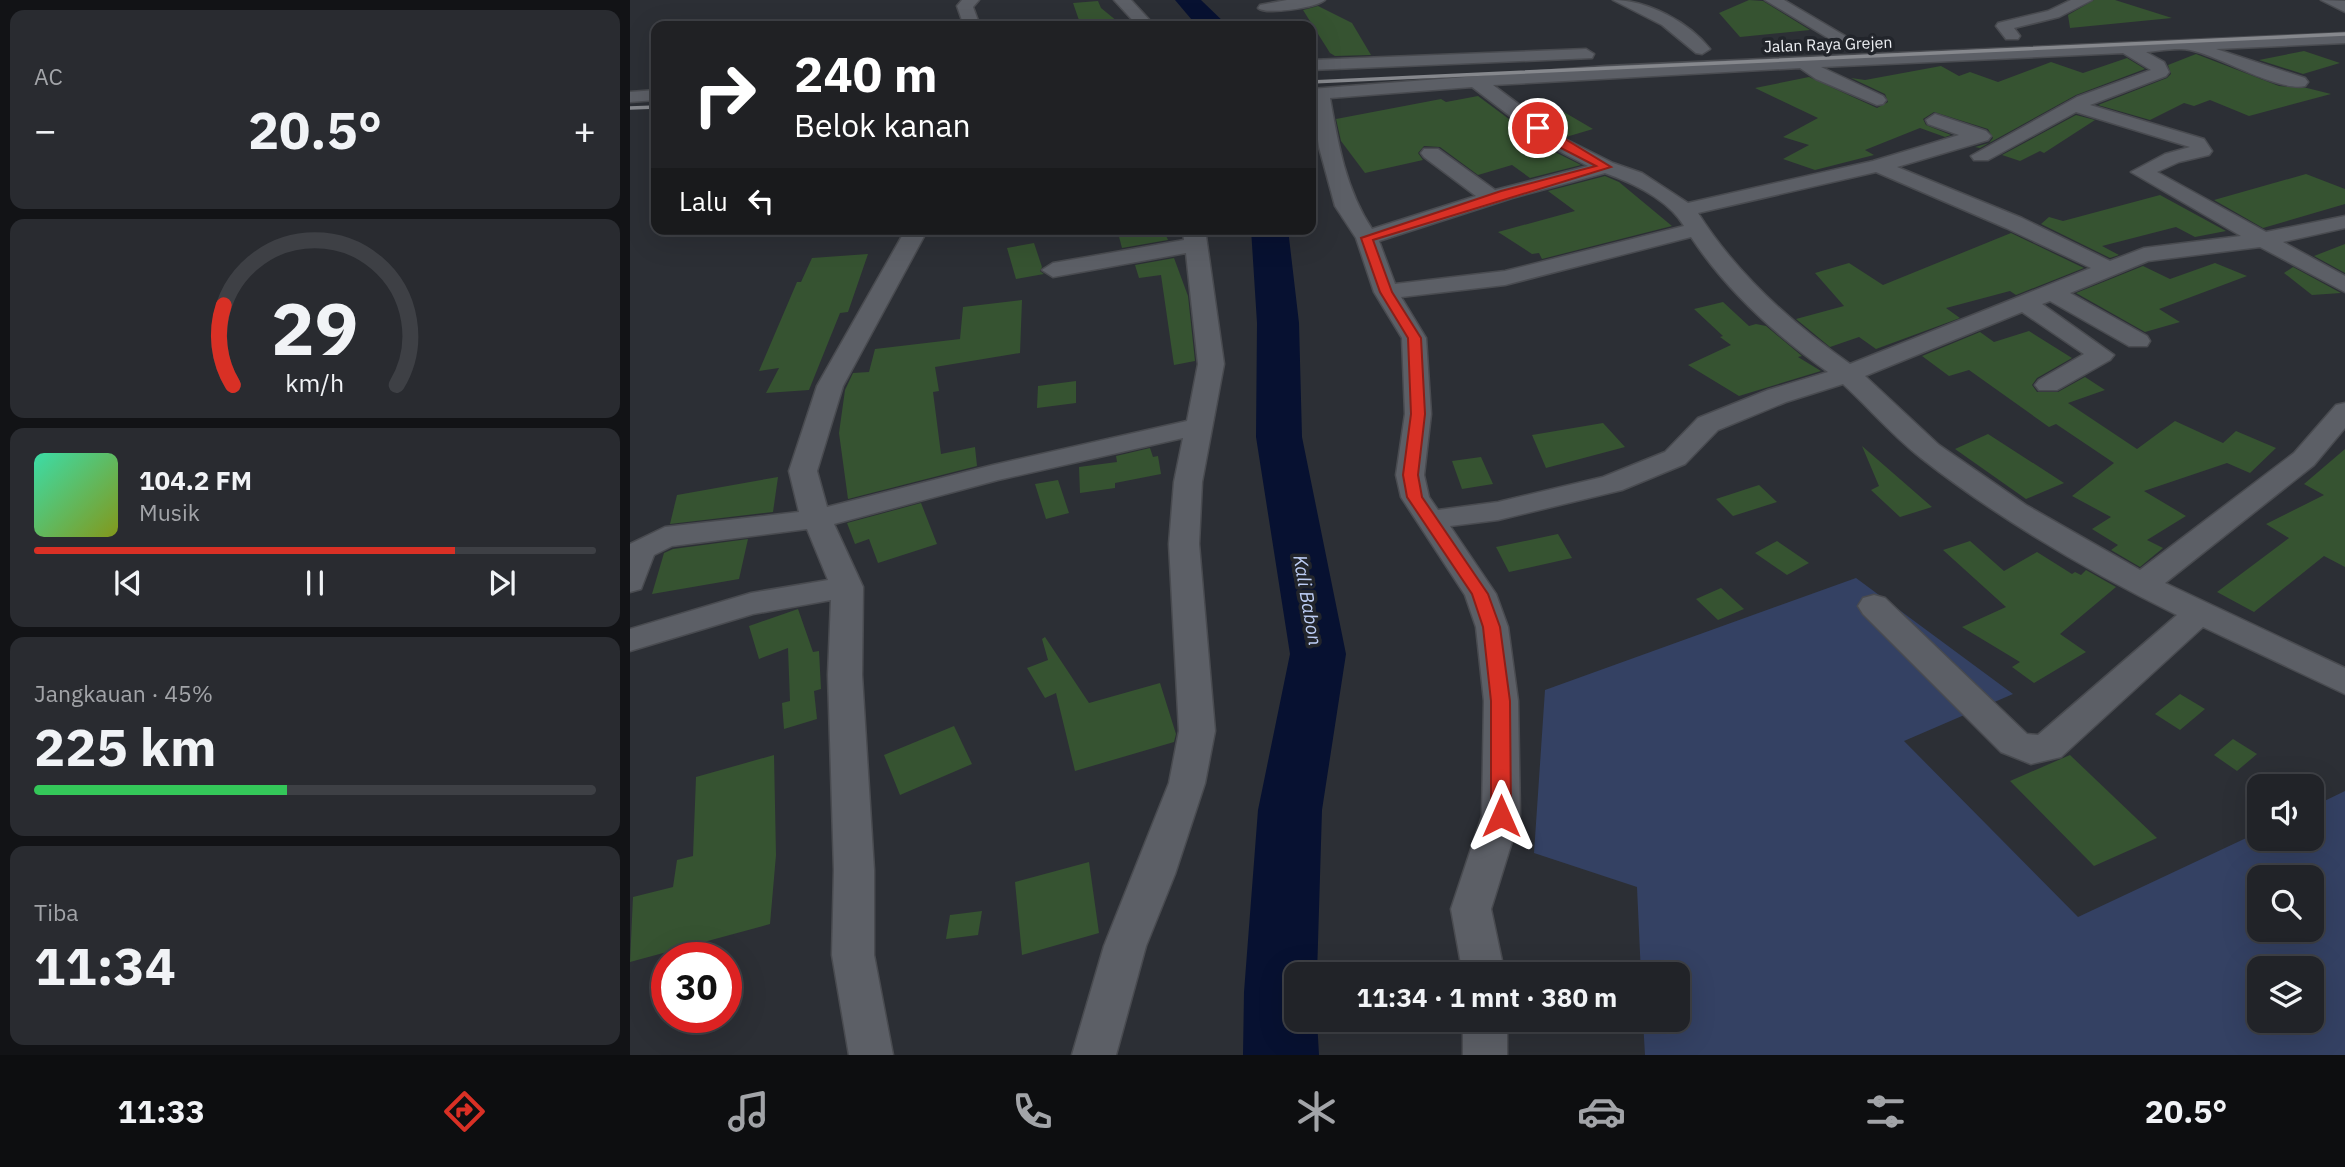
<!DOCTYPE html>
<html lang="id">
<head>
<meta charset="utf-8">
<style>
  :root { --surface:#212328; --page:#292b30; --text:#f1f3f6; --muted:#a2a4a8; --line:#3e4045; --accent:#d93025 }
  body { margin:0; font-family:"IBM Plex Sans",sans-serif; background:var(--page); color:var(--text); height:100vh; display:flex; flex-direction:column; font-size:26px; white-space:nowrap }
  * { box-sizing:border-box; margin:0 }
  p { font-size:23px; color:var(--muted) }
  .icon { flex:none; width:38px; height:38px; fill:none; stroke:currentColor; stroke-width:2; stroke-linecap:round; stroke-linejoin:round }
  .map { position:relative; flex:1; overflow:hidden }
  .side { display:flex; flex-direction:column; gap:10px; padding:10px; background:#121316; width:630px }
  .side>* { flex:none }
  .banner { position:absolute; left:21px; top:21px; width:665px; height:214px; border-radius:14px; box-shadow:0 7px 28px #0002,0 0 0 2px var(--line); background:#202124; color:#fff; overflow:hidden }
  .fabs { position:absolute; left:1617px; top:774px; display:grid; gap:14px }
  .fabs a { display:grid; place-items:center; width:77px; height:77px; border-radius:14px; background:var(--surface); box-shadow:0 7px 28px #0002,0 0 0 2px var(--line); font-size:35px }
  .speed { position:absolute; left:21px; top:942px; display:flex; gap:14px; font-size:35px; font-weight:700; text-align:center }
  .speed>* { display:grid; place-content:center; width:91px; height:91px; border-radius:50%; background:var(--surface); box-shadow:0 7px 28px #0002,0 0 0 2px var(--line); line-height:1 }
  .speed .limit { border:10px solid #d22; background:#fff; color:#111 }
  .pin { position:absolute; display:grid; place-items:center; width:60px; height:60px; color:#fff; margin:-30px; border:4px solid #fff; border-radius:50%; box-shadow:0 2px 7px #0007 }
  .me { position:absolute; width:77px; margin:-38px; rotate:0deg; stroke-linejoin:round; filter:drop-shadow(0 0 5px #0008) }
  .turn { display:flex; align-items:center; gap:24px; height:147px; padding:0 28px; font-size:32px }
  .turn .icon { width:91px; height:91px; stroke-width:2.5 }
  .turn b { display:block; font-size:49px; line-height:60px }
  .then { display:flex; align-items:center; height:66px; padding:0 28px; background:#0003; gap:14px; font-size:26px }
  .big { font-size:52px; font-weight:800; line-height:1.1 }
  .side .tile { flex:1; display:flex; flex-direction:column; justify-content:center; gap:10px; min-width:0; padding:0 24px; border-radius:14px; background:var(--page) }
  .side .dial { align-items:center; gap:0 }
  .dial svg { height:182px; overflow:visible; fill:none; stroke:var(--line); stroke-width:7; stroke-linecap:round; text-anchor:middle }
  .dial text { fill:var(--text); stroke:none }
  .song { display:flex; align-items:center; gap:21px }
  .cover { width:84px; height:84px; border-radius:10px; background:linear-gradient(135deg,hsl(160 70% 55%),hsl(70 70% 35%)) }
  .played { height:7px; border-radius:4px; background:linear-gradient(90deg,var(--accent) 75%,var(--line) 75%) }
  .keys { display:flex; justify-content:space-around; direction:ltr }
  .heat { display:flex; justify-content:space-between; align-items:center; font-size:38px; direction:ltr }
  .charge { height:10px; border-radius:5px; background:linear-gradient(90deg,#34c759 45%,var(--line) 0) }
  .trip { position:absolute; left:654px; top:962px; width:406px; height:70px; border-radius:14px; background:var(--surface); box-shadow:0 7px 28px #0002,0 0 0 2px var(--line); font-weight:800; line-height:70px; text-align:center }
  .tabs { display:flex; height:112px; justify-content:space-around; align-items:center; background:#0d0e10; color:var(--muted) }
  .tabs .icon { width:49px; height:49px }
  .tabs .on { color:var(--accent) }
  .tabs b { font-size:32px; color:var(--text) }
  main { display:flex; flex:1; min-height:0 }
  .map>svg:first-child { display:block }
</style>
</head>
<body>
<main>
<section class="side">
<div class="tile"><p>AC</p>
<div class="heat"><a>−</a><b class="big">20.5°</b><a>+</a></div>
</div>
<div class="tile dial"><svg viewBox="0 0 100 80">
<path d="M14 69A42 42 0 1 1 86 69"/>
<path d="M14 69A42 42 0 0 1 10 34" stroke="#d93025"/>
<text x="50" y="56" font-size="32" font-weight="700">29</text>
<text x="50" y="72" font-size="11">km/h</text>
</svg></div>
<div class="tile">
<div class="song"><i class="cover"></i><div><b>104.2 FM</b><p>Musik</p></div></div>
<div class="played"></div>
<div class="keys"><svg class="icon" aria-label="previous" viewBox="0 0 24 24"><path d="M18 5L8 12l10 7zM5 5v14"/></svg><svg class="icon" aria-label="pause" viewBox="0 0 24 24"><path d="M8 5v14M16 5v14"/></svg><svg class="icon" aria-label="next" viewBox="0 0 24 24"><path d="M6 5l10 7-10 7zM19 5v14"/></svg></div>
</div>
<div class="tile"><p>Jangkauan · 45%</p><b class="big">225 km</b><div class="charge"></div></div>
<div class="tile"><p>Tiba</p><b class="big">11:34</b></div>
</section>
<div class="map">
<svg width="1715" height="1055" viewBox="0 0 1715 1055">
  <rect width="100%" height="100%" fill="#2c2f35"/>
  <path fill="#344163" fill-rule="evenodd" d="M 1226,578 L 1383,694 L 1274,741 L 1448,917 L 1629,832 L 1629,838 L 1682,838 L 1682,807 L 1715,791 L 1715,1055 L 1015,1055 L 1013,1020 L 1048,1020 L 1048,975 L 1011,975 L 1007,887 L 904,853 L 915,690 ZM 1629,877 L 1682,877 L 1682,929 L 1629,929 ZM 1629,968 L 1682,968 L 1682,1020 L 1629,1020 Z"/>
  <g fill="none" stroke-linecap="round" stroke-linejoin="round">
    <g fill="#071131" fill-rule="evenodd">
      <polygon points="545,0 571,0 598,26 567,26"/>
      <polygon points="621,229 658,229 669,323 672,437 716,654 692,810 687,975 667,975 667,1020 687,1020 689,1055 613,1055 614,992 628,810 660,654 626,437 627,323"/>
    </g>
  </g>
  <g fill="#365331">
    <polygon points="1119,0 1133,1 1180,30 1110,37 1089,13"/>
    <polygon points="1464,0 1485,0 1542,18 1440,28 1438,15"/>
    <polygon points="468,1 471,8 493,26 451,26 443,3"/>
    <polygon points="688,6 722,23 741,55 705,56 700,53 673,10"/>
    <polygon points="1674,51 1710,63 1673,74 1629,60"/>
    <polygon points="1566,54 1649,86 1677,88 1701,94 1619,116 1580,100 1564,106 1554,103 1520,120 1468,105 1537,78 1541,74 1538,65"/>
    <polygon points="1497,58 1515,69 1446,95 1350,148 1345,147 1359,143 1363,138 1358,129 1304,112 1293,119 1296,125 1321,135 1315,137 1290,128 1235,150 1244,155 1185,170 1153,159 1179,145 1153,137 1188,118 1125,88 1179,77 1247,108 1258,102 1255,94 1221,78 1235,80 1311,66 1329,76 1340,72 1368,82 1421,62 1453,73"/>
    <polygon points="848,96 919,149 951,165 900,178 882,165 848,175 810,147 794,146 788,153 793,160 735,173 711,141 706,119 811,99 816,102"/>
    <polygon points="912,98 927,108 963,129 936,137 891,103"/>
    <polygon points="1446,115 1465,120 1414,153 1410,151 1390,161 1372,155"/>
    <polygon points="1676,174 1715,189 1715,204 1633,228 1584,200"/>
    <polygon points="975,176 989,182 1042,226 912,259 909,253 902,254 868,232 945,211 918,191"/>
    <polygon points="1530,195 1596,231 1565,237 1546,227 1472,246 1489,255 1480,258 1411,224 1419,217 1433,221"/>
    <polygon points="487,229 533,229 538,240 492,248"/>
    <polygon points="1381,233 1454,268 1386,295 1380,291 1316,308 1330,318 1246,349 1229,337 1200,347 1166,319 1214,306 1185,273 1219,263 1253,285"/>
    <polygon points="404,243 412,267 410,271 414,274 386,279 377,248"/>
    <polygon points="1715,244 1715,273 1684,256"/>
    <polygon points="238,254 218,312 210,313 179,390 136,393 149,368 129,371 167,282 171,282 182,258"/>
    <polygon points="544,258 558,296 565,361 544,365 531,275 509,278 505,265"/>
    <polygon points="1585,263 1617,276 1529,309 1550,322 1515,332 1446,293 1513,266 1540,279"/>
    <polygon points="1663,267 1711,293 1682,295 1654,273"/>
    <polygon points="392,300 390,353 305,367 309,391 303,392 311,454 345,447 347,466 218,499 209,433 215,390 223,373 239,372 245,349 330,339 333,307"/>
    <polygon points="1093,302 1119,326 1126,324 1136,326 1172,356 1168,357 1191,371 1109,396 1058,365 1101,345 1090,337 1093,336 1064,309"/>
    <polygon points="1399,331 1442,358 1407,378 1402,385 1407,392 1428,392 1455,377 1475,390 1438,403 1507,449 1545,421 1593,443 1606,431 1646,448 1620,473 1597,463 1514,491 1556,516 1517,540 1533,548 1510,567 1481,550 1488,545 1462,529 1481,517 1442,496 1484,463 1426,424 1419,427 1339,370 1319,376 1292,356 1350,332 1364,342"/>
    <polygon points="446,381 446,403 407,408 408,386"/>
    <polygon points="973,423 995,447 916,468 902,435"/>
    <polygon points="1358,434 1434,483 1396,499 1325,449"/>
    <polygon points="1232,446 1302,507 1270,517 1241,490 1249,486"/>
    <polygon points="520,448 523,457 528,456 531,474 485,483 485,488 450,493 449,467 487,462 486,456"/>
    <polygon points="1715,449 1715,567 1694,556 1624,612 1587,592 1659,538 1636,524 1694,495 1674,484"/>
    <polygon points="851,457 863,484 832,489 822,461"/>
    <polygon points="148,477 143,512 40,524 47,495"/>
    <polygon points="428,480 439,513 416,519 405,484"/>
    <polygon points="1129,485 1147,502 1103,516 1086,499"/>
    <polygon points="291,503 307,544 248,563 239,539 225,544 217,523"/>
    <polygon points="928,534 942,558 879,572 866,547"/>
    <polygon points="118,539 109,579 22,594 34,553 43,549"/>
    <polygon points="1147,541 1179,563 1157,575 1125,553"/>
    <polygon points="1340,541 1374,571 1407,552 1442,574 1445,572 1451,575 1456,570 1486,587 1430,634 1456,652 1404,683 1382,667 1390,662 1332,627 1376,607 1313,550"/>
    <polygon points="1091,588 1114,609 1088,620 1066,599"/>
    <polygon points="168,609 183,652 189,651 191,689 184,691 187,719 154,729 152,703 160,701 158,648 129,659 119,626"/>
    <polygon points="415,637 459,703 530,683 546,734 544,742 445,771 426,693 415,698 397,668 418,660 412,639"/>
    <polygon points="1550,694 1575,709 1550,730 1525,714"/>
    <polygon points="324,726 342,764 270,795 254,755"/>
    <polygon points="1603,739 1627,754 1607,771 1584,755"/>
    <polygon points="144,755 146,855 140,924 0,962 3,897 43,887 47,860 63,856 66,777"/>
    <polygon points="1440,755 1527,838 1464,866 1380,781"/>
    <polygon points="459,862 469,933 392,955 385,882"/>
    <polygon points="352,911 348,935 316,939 320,915"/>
  </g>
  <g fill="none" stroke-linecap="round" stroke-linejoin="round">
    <g stroke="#494b50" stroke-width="3">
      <g id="minor">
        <polygon points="332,0 349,0 343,7 350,26 334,26 327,6"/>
        <polygon points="484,0 501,0 525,26 508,26"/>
        <path d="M 657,0 L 695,0 C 686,8 636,15 628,8 L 630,5 Z"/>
        <path d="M 983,0 C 1017,0 1059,22 1080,49 L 1072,54 L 1066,53 L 1032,25 Z"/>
        <polygon points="1135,0 1154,0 1227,43 1219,48 1213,47"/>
        <polygon points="1441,0 1462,0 1429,17 1384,28 1390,36 1388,39 1376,39 1366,26 1368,23 1418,11"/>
        <polygon points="1691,0 1715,1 1715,12"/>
        <path d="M 1715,33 L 1715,43 L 1586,49 L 1675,78 L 1678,82 L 1675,86 C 1648,92 1588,55 1560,50 C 1547,47 1529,51 1516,52 L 1534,62 L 1539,72 L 1536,76 L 1460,105 L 1574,139 L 1582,151 L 1579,155 L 1549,162 L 1527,172 L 1636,232 L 1715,216 L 1715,228 L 1653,242 L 1715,276 L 1715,292 L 1630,247 L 1518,261 L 1440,293 L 1517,336 L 1520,341 L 1517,346 L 1499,346 L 1420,301 L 1412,304 L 1484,355 L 1480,360 L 1427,390 L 1409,390 L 1405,385 L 1409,380 L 1454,354 L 1392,312 L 1235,376 L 1309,445 L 1396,505 L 1510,570 L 1664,453 L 1706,405 L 1715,403 L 1715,428 L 1684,465 L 1535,583 L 1715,668 L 1715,694 L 1573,627 L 1431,757 L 1401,764 L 1371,752 L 1233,614 L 1228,606 L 1233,598 L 1244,595 L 1255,598 L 1397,734 L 1408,735 L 1547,615 C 1458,571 1369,519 1291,458 C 1263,436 1239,408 1213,384 L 1156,402 L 1088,430 L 1055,464 L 992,490 L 868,520 L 820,526 L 866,594 L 878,627 L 888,701 L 890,816 L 861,909 L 875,975 L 833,975 L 821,909 L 852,816 L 854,701 L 846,627 L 835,595 L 771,497 L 766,475 L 775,414 L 772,338 L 744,292 L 726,238 L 705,206 L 689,147 L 681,89 L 976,66 ZM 1493,53 L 1521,70 L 1447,97 L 1341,156 L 1344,160 L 1358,160 L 1446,112 L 1560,147 L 1535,154 L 1501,172 L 1611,236 L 1514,248 L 1480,261 L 1392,218 L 1267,167 L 1358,140 L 1361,136 L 1356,131 L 1305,114 L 1296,120 L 1298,124 L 1329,135 L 1243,161 L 1058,203 L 1012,173 L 983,163 L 935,139 L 863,85 L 1170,68 L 1186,79 L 1247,105 L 1253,104 L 1256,100 L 1253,96 L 1191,67 ZM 842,87 L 921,147 L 958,166 L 865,190 L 808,149 L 794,149 L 791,153 L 794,157 L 846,196 L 742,229 C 716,190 708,144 700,98 ZM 1246,172 L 1376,228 L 1461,268 L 1220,364 C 1161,323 1106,273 1068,213 ZM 975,173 C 1003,183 1039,200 1054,226 L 875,271 L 765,284 L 749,241 L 882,198 ZM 1061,237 C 1096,290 1147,336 1198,372 L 1138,390 L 1068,418 L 1035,452 L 973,477 L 868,502 L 808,510 L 799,497 L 794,475 L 801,414 L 796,338 L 771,297 L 875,285 Z"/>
        <polygon points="956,49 964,54 962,58 681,70 681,60"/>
        <polygon points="26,90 26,100 0,102 0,92"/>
        <polygon points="276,229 298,229 213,386 187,471 197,507 363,465 557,421 568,364 556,253 423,277 412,270 423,263 554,240 553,229 575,229 594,364 572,482 569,544 585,731 575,783 545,874 516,946 486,1055 442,1055 474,946 539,783 549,731 539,544 544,482 553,438 368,480 204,524 233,587 232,675 244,870 244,955 263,1055 219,1055 202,955 204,870 198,675 201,600 123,614 0,651 0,629 121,593 198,580 177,529 42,546 24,555 11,589 0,592 0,544 35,527 169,512 159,471 187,386"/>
        <rect x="833" y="1020" width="44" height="35"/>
      </g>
    </g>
    <use href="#minor" fill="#5c5f66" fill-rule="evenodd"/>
    <g stroke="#86888d" stroke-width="3.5">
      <polyline points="681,82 1715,34"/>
      <polyline points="0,108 26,107"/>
    </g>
  </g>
  <polygon fill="#d93025" stroke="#8d1f18" stroke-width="2" points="904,125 912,125 981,167 743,240 762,292 791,338 795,414 788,475 792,497 858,594 870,627 880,701 881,816 878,821 864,821 861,816 861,701 853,627 842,594 777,497 773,475 781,414 778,338 750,292 731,238 871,191 966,166 925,145 904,130"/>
  <g text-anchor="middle" stroke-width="7" stroke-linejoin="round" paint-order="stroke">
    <g font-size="16" fill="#edeff3" stroke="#22252b">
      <text transform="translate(1198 44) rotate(-2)" y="6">Jalan Raya Grejen</text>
    </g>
    <g font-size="19" font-style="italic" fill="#bdcdf4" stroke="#22252b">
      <text transform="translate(678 600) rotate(80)" y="7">Kali Babon</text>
    </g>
  </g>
</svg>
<div class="fabs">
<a><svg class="icon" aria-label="sound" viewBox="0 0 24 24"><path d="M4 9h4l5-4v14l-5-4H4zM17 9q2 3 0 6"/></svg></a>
<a><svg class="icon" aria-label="search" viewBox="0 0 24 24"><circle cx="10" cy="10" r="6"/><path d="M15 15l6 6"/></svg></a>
<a><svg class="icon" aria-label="layers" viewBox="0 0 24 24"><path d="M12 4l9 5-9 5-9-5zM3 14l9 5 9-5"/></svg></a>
</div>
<div class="speed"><div class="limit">30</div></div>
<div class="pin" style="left:908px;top:128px;background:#d93025"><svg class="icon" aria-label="arrive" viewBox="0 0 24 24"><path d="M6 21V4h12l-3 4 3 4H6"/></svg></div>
<svg class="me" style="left:871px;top:816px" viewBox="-20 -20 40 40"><path d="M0-17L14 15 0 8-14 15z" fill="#d93025" stroke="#fff" stroke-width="4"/></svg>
<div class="trip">11:34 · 1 mnt · 380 m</div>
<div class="banner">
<div class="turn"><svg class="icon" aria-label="right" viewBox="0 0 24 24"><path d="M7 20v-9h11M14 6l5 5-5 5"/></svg><div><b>240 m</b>Belok kanan</div></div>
<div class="then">Lalu<svg class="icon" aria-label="left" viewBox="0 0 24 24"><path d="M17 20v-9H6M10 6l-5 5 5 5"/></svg></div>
</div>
</div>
</main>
<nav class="tabs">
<b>11:33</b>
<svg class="icon on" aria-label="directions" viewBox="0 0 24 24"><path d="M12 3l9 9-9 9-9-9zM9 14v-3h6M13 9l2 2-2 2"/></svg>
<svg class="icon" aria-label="music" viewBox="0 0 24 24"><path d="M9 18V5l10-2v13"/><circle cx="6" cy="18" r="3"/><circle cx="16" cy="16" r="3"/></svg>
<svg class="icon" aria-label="phone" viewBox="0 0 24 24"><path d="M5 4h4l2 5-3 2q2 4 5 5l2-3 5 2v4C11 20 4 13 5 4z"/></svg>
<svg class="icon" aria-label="climate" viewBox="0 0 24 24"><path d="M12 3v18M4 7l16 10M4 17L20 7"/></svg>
<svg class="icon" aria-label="car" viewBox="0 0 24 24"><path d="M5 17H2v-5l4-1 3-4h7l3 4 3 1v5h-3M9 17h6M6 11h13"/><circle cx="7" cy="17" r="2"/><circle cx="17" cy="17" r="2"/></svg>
<svg class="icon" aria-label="filters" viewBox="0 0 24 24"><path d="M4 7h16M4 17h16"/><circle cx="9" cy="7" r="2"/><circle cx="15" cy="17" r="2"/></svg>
<b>20.5°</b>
</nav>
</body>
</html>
